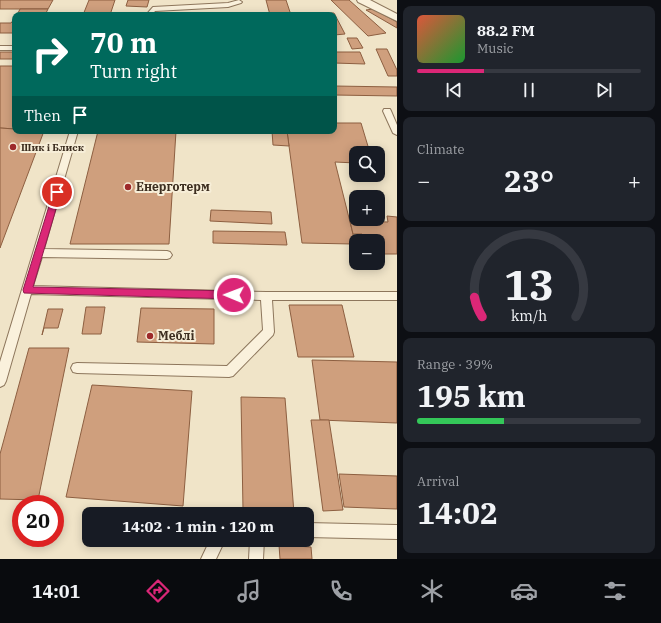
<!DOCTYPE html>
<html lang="en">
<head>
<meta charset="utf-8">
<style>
  :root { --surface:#171b24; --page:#20242c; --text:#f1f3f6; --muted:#9ea1a6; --line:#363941; --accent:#db2777 }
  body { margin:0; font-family:"IBM Plex Serif",serif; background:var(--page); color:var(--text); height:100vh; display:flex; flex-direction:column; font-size:15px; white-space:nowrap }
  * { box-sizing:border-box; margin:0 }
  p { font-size:13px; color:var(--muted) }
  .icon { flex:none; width:22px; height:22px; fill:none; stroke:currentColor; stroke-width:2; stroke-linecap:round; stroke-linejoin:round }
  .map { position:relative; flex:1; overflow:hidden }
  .side { display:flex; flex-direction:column; gap:6px; padding:6px; background:#0d0f14; width:264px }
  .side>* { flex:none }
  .hud { position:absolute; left:12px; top:12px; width:325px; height:122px; border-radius:8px; box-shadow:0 2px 10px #0003; background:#00695c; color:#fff; overflow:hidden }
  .buttons { position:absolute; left:349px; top:146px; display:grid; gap:8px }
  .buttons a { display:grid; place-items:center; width:36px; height:36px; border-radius:8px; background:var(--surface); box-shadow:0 2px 10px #0003; font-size:20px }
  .speed { position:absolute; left:12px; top:495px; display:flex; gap:8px; font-size:20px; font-weight:700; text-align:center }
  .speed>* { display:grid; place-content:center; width:52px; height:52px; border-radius:50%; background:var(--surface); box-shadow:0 2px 10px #0003; line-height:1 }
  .speed .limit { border:6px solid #d22; background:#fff; color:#111 }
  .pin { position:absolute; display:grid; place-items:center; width:34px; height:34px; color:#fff; margin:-17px; border:2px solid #fff; border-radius:50%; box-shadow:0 1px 4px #0007 }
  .me { position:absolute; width:44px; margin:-22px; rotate:271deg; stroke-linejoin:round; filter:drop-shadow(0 0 3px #0008) }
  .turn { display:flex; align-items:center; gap:14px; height:84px; padding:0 12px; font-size:18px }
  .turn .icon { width:52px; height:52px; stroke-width:2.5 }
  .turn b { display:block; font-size:28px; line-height:34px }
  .then { display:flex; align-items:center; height:38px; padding:0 12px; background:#0003; gap:8px; font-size:15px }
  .big { font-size:30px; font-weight:700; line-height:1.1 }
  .side .tile { flex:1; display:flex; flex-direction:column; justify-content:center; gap:6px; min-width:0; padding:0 14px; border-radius:8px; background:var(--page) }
  .side .dial { align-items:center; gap:0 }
  .dial svg { height:104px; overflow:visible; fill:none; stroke:var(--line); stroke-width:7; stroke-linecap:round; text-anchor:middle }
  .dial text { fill:var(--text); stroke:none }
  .song { display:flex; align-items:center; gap:12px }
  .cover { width:48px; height:48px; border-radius:6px; background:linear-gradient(135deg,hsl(10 70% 55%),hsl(130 70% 35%)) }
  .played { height:4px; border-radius:2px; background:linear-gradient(90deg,var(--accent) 30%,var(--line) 30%) }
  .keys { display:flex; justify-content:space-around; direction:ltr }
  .heat { display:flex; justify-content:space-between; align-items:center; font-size:22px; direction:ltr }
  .charge { height:6px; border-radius:3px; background:linear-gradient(90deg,#34c759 39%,var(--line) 0) }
  .trip { position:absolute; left:82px; top:507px; width:232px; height:40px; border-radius:8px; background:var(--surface); box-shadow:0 2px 10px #0003; font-weight:700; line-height:40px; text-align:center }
  .tab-bar { display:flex; height:64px; justify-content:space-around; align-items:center; background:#090b0e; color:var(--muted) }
  .tab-bar .icon { width:28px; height:28px }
  .tab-bar .selected { color:var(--accent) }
  .tab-bar b { font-size:18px; color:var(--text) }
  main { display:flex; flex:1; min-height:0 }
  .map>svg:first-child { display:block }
</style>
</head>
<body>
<main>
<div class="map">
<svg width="397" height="559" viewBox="0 0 397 559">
  <rect width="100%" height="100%" fill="#f0e4c8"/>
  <g fill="#cf9f7d" stroke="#8d5f41">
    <polygon points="0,0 53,0 48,9 0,9"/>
    <polygon points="89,0 115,0 110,15 83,15"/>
    <polygon points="128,0 149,0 147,7 126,6"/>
    <polygon points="266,0 286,0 291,15 270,15"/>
    <polygon points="331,0 349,0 386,33 368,36"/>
    <polygon points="20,9 48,9 45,15 17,15"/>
    <polygon points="373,9 397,22 397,28 366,10"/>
    <polygon points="290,13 334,13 345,34 334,35 334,15 291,15"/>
    <polygon points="15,18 15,33 0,33 0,23 11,23"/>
    <polygon points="347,38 357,38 363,48 352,49"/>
    <polygon points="376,49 387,49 397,70 397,76 388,76"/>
    <rect x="0" y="52" width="15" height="7"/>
    <polygon points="334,52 360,52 365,64 334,63"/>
    <polygon points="0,66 15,66 15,129 0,128"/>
    <polygon points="334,86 397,87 397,96 334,95"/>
    <polygon points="334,123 361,123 370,153 356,153 356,163 335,162 353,234 353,244 302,243 287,131 334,131"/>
    <polygon points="0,128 15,129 15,131 44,131 0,248"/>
    <polygon points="98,131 176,131 169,244 70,244"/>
    <polygon points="272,131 287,131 289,146 273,145"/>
    <polygon points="211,210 271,212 272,224 210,221"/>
    <polygon points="387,216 397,217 397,254 378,254 378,241 364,241 362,234 353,234 350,221 388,222"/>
    <polygon points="213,231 285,232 287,245 213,243"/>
    <polygon points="289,305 342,305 354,357 298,357"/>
    <polygon points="86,307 105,307 101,334 82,334"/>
    <polygon points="141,308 214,309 214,344 137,342"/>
    <polygon points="48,309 63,309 58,328 44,328 42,335"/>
    <polygon points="29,348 69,348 38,500 0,499 0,454"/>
    <polygon points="312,360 397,362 397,423 320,420"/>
    <polygon points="92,385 192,391 183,506 66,497"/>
    <polygon points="241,397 285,398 294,513 243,510"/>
    <polygon points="311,420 329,420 343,510 323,511"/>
    <polygon points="339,474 397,476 397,509 344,507"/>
    <polygon points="279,545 311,547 312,559 280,559"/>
  </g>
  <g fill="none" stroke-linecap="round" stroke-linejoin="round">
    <g stroke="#8d765c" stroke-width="2">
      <g id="service">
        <polygon points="239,0 242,2 241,3 228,7 155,11 152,15 146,15 153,7 228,3"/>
        <rect x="0" y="46" width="15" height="4"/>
        <polygon points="384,109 390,109 391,111 397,125 397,135 393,133 383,111"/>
        <polygon points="70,131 78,131 44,249 167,251 170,252 172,255 170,258 167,259 42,257 33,286 266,292 397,292 397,300 272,300 274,332 273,335 233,376 229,377 77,373 73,372 71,368 73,364 77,363 227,366 263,330 261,300 31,294 6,381 4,385 0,387 0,362"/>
        <polygon points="307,523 397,525 397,539 307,537"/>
        <polygon points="210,540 225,540 216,559 201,559"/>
        <polygon points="250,540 264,540 263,559 249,559"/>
      </g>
    </g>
    <g stroke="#8d765c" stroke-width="2">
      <polygon id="minor" points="357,0 370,0 397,14 397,21 358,2"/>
    </g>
    <use href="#service" fill="#faf1dc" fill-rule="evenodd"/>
    <use href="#minor" fill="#faf1dc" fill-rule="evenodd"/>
  </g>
  <polygon fill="#db2777" stroke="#8e194d" points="54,190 60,190 61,192 33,287 234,291 237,292 238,295 237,298 234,299 24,293 23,290"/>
  <g fill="#9e2a2b" stroke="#f7eed8" stroke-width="1.5">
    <circle cx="13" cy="147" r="4"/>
    <circle cx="128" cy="187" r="4"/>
    <circle cx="150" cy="336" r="4"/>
  </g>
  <g text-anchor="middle" stroke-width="4" stroke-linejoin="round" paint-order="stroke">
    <g font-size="10" font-weight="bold" fill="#3d2e20" stroke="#f7eed8" text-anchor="start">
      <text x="21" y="151">Шик і Блиск</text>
    </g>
    <g font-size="12" font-weight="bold" fill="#3d2e20" stroke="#f7eed8" text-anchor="start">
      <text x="136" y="191">Енерготерм</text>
      <text x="158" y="340">Меблі</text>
    </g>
  </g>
</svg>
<div class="buttons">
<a><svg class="icon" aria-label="search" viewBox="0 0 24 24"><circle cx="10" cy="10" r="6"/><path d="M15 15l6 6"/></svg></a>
<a>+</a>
<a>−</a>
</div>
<div class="speed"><div class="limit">20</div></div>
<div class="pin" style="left:57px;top:192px;background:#d93025"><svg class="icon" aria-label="arrive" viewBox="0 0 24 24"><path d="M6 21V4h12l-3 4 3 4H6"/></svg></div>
<svg class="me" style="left:234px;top:295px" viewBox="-20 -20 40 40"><circle r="17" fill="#db2777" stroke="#fff" stroke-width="3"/><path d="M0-11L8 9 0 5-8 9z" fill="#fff"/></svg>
<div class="trip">14:02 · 1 min · 120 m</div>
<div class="hud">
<div class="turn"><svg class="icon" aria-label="right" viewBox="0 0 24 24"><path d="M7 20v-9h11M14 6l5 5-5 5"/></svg><div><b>70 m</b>Turn right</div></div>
<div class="then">Then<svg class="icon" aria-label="arrive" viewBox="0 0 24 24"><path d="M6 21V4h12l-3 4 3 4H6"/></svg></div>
</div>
</div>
<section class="side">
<div class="tile">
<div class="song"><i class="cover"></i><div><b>88.2 FM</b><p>Music</p></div></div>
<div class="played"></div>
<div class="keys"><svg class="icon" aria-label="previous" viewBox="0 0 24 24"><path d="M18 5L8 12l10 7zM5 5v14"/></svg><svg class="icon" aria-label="pause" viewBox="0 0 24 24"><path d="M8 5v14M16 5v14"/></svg><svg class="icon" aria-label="next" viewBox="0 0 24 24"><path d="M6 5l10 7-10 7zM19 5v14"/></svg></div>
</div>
<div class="tile"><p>Climate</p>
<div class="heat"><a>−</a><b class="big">23°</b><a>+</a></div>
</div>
<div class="tile dial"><svg viewBox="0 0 100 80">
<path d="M14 69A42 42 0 1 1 86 69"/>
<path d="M14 69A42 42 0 0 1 8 54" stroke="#db2777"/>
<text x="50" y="56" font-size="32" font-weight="700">13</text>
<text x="50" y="72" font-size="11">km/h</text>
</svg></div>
<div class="tile"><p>Range · 39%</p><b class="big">195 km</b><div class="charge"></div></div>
<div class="tile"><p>Arrival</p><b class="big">14:02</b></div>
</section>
</main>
<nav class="tab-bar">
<b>14:01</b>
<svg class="icon selected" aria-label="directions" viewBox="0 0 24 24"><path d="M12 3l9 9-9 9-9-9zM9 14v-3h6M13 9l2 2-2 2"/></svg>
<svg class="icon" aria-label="music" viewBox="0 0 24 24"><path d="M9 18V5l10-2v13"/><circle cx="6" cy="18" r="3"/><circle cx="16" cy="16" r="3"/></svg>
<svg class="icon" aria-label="phone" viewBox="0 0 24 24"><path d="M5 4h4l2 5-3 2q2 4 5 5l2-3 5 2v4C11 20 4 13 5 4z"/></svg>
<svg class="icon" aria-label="climate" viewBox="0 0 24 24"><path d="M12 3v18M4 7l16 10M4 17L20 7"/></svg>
<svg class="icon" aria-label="car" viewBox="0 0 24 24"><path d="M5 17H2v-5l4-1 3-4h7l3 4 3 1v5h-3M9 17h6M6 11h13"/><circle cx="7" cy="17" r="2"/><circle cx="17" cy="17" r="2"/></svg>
<svg class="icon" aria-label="filters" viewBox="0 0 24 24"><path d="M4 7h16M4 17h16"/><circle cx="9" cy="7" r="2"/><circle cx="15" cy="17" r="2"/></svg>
</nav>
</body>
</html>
